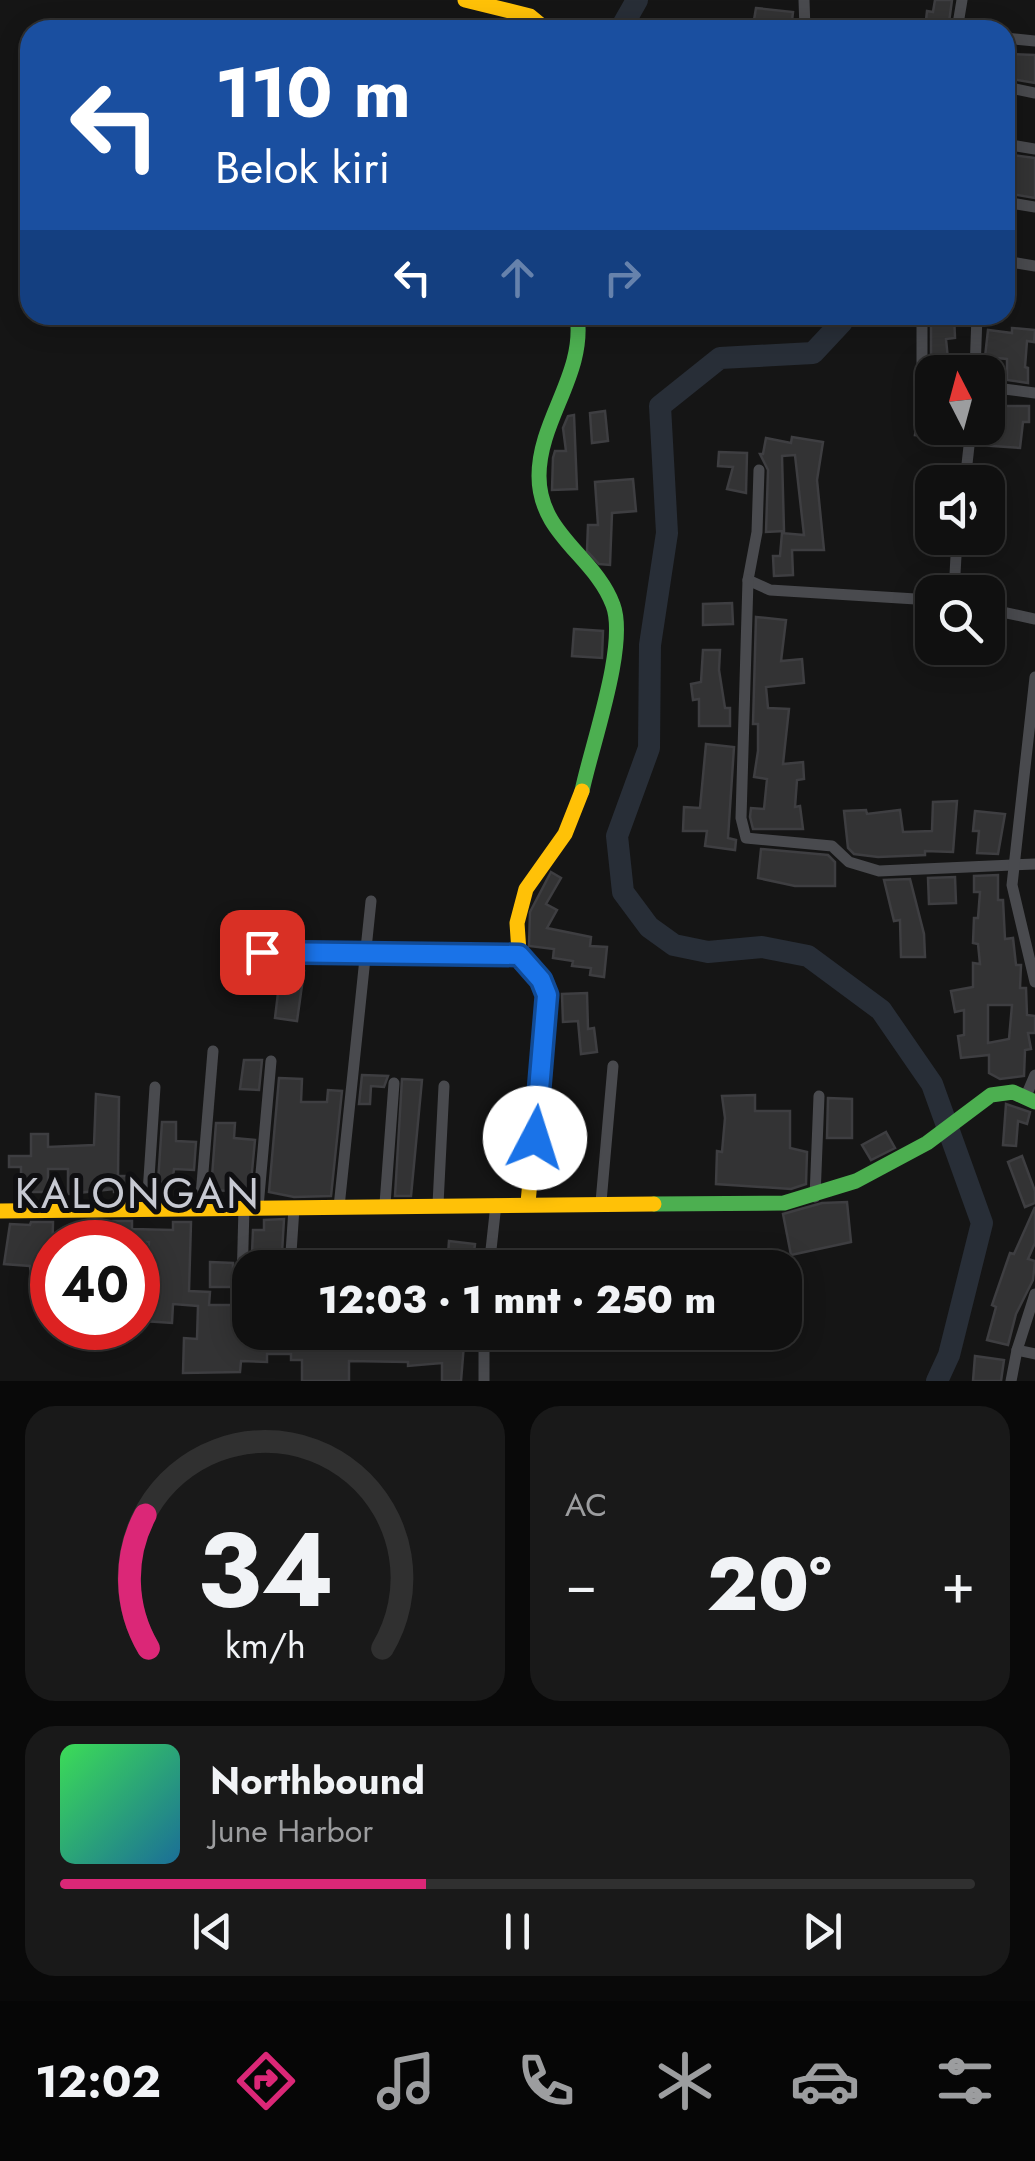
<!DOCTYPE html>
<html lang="id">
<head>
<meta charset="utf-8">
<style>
  :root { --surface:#101010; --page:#191919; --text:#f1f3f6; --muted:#9c9d9f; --line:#303030; --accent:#db2777 }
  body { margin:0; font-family:Jost,sans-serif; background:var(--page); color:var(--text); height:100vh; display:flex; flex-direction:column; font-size:38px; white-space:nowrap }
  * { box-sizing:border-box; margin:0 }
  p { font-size:32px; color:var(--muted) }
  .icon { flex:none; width:55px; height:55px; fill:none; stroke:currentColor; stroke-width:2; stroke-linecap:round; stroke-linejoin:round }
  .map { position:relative; height:1381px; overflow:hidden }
  .sheet { display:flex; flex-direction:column; gap:25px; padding:25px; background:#090909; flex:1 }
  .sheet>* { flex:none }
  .guide { position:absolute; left:20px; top:20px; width:995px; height:305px; border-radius:30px; box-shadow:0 5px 25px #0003,0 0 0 2px var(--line); background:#1a4fa0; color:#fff; overflow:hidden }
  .needle { width:65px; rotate:354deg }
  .tools { position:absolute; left:915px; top:355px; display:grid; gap:20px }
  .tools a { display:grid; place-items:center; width:90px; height:90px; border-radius:20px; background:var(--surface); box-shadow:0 5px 25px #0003,0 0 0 2px var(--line); font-size:50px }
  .speed { position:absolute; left:30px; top:1220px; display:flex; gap:20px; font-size:50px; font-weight:700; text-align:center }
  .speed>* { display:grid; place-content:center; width:130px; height:130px; border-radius:50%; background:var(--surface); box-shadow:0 5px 25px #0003,0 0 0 2px var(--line); line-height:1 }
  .speed .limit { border:15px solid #d22; background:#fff; color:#111 }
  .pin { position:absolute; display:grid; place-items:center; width:85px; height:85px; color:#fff; margin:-42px; border-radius:20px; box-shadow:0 5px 15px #0006 }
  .me { position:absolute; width:110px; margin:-55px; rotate:5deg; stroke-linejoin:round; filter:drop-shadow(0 0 8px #0008) }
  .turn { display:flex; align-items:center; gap:35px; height:210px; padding:0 30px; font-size:45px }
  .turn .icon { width:130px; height:130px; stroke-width:2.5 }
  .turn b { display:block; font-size:70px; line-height:85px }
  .lanes { display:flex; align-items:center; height:95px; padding:0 30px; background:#0003; justify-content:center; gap:50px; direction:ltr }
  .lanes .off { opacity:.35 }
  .big { font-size:75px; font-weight:800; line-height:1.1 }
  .sheet .tile { flex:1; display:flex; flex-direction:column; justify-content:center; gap:15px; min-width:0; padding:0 35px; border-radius:30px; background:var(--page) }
  .sheet .dial { align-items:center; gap:0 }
  .dial svg { height:260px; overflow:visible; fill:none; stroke:var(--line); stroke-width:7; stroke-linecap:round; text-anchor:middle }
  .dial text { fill:var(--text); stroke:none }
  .song { display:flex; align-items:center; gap:30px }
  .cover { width:120px; height:120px; border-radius:15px; background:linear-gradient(135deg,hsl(130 70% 55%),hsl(200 70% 35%)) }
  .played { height:10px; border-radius:5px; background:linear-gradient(90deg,var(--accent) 40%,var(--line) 40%) }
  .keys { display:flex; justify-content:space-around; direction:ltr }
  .heat { display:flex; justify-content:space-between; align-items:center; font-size:55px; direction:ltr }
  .sheet .tiles { flex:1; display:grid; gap:25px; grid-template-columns:1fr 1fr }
  .tile:last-child { grid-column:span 2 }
  .trip { position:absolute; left:232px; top:1250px; width:570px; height:100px; border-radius:30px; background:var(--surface); box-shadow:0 5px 25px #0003,0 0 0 2px var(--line); font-weight:800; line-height:100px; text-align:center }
  .dock { display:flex; height:160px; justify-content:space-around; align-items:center; background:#060606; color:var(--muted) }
  .dock .icon { width:70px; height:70px }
  .dock .on { color:var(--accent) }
  .dock b { font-size:45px; color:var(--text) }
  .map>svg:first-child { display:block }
</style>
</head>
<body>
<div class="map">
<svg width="1035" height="1381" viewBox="0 0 1035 1381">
  <rect width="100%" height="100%" fill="#151515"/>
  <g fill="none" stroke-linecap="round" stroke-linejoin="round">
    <g stroke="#282e37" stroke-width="22">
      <polyline points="620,30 637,0"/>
      <polyline points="841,315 842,322 813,353 720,358 660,406 667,533 650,645 649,748 617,836 623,892 649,927 674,945 708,952 762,947 808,956 881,1010 932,1084 982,1223 949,1355 937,1381"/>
    </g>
  </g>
  <g fill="#333334" stroke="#3e3e41" stroke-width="2.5" fill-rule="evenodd">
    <polygon points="935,0 952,0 948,30 925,30 927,11 933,12"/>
    <polygon points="756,8 793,12 791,30 753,26"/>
    <polygon points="1005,54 1035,55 1035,83 1005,78"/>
    <polygon points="1005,154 1035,158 1035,198 1005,193 1005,172 1010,167 1005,166"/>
    <polygon points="931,315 954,315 955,338 946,339 948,359 966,361 966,372 936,372 931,367"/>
    <polygon points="1012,328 1035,330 1034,342 1027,341 1025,367 1028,368 1028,383 1007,380 1007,359 985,357 988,330 1012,333"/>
    <polygon points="922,395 932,396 932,428 962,428 960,438 915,435"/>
    <polygon points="1004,406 1029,406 1029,422 1023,422 1020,448 979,445 980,428 1003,425"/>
    <polygon points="605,411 608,441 592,443 590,413"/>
    <polygon points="574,415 577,489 552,490 553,458 555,451 566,451 563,428 568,416"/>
    <polygon points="792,437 823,442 817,480 824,550 792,550 793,575 774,576 773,556 780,556 782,533 804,535 795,455 782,456 784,531 766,532 768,470 760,454 763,454 766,438 791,443"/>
    <polygon points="719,452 747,453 746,493 727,489 733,467 718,466"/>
    <polygon points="633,479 636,511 612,513 610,565 599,564 587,551 588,525 598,525 595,482"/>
    <polygon points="732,603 733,624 703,625 703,604"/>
    <polygon points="756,617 786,620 781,661 802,659 804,683 766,687 768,708 789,709 783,764 803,762 804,779 797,780 795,807 800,806 803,829 753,829 750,817 751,808 764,809 767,779 754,777 758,751 758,724 753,724"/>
    <polygon points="574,629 603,631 602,658 572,656"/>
    <polygon points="703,650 720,650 719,670 725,708 730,708 730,726 699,726 699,699 693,700 691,684 701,682"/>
    <polygon points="706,744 734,747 728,838 736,840 735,850 705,846 707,831 683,831 684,807 700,808"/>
    <polygon points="957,801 953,852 925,851 925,855 878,857 854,854 848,848 844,811 866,810 867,814 900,810 903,832 932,831 933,802"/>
    <polygon points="975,811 1005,814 998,854 977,853 979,831 973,831"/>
    <polygon points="761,849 828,855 835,862 835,886 795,886 758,878"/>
    <polygon points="551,872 561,878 546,904 557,910 547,928 591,937 590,946 607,947 604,977 590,975 591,968 572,966 573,961 553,958 554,949 529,946 530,912"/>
    <path d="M 998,875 L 998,900 L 1003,900 L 1005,939 L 1013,938 L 1016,965 L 1021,965 L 1020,988 L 1026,988 L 1027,1015 L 1035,1016 L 1035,1033 L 1028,1033 L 1031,1049 L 1025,1050 L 1024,1076 L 1000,1079 L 989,1073 L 989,1055 L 961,1058 L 958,1036 L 964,1035 L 964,1010 L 955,1012 L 951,991 L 973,987 L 973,963 L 980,964 L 978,944 L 973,943 L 974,918 L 978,918 L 980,892 L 974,892 L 974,876 ZM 988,1005 L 1012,1005 L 1009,1039 L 988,1043 Z"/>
    <polygon points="955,877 956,903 929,904 928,878"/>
    <polygon points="910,879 924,934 925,957 901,957 900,920 894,921 884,880"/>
    <polygon points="282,968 304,971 297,1021 275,1018 278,993 254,990 255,973 281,975"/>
    <polygon points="587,993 588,1029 594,1028 597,1052 581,1054 578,1021 563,1022 562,994"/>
    <polygon points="244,1060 262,1060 259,1090 240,1089"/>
    <polygon points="362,1075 388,1076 384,1087 371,1086 370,1104 359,1104"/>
    <polygon points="279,1078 302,1079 301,1102 327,1102 328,1090 342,1091 331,1196 294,1197 269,1192"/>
    <polygon points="402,1079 422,1080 411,1196 395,1196"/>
    <polygon points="96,1094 119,1097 118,1176 130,1176 130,1192 114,1192 114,1189 68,1194 68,1169 48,1169 48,1192 31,1192 31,1183 21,1183 21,1167 9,1167 9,1156 31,1156 31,1134 48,1134 48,1147 94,1145"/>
    <polygon points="755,1095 755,1111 790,1111 790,1148 807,1152 806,1184 791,1189 716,1184 717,1151 722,1152 725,1118 722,1096"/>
    <polygon points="828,1098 852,1099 852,1138 827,1138"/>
    <polygon points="1006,1104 1030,1112 1027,1124 1018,1121 1016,1146 1003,1145"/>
    <polygon points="162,1122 176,1122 176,1141 196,1142 194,1170 174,1169 172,1184 158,1182"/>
    <polygon points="216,1123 235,1123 234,1138 255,1140 250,1192 211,1190"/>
    <polygon points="886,1132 895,1148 871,1160 862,1145"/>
    <polygon points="1022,1156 1035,1191 1035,1203 1025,1207 1008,1162"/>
    <polygon points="847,1202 851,1242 791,1255 783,1214 822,1203"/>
    <polygon points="1035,1207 1035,1243 1028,1259 1035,1261 1033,1280 1016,1314 1008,1345 987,1340 996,1307 992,1305 1010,1253 1014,1254"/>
    <polygon points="284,1219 282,1253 252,1253 253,1230 264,1230 264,1220"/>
    <polygon points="113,1221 132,1221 132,1229 173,1230 173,1222 191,1222 189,1291 210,1292 209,1305 232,1305 232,1324 237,1332 291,1335 291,1343 464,1344 461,1381 442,1381 442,1363 408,1366 408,1362 349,1361 349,1381 302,1381 302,1360 291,1360 291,1354 267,1354 267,1362 241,1361 240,1372 183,1373 184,1338 197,1339 198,1306 173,1304 172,1323 144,1321 149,1242 87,1242 87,1224"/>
    <polygon points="31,1222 53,1222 52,1269 47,1269 48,1283 32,1284 30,1266 4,1264 10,1224 30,1225"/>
    <polygon points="449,1241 475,1244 472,1268 447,1268"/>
    <polygon points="210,1262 233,1263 233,1287 210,1287"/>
    <polygon points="975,1356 1004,1360 1001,1381 973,1381"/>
  </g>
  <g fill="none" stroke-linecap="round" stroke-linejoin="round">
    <g stroke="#494a4e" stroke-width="11">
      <polyline points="804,0 805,30"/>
      <polyline points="957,30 962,0"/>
      <polyline points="1005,38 1035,41"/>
      <polyline points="1005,87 1035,93"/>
      <polyline points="1005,144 1035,149"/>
      <polyline points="1005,202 1035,207"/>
      <polyline points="1005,261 1035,266"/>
      <polyline points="922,315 922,370 932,382"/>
      <polyline points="975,372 977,315"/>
      <polyline points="988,387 1035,393"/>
      <polyline points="759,470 757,532 748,580 770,590 932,600"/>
      <polyline points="965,482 971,428"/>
      <polyline points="748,580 741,818 746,838 832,846 849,862 879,871 1035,864"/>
      <polyline points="954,592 957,538"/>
      <polyline points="988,609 1035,619"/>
      <polyline points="1035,677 1012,885 1035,982"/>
      <polyline points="263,951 519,955"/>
      <polyline points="1026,1096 1035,1075"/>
      <polyline points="815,1197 819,1096"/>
      <polyline points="601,1202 613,1066"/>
      <polyline points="385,1204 394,1083"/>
      <polyline points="438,1204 444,1086"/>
      <polyline points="258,1207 271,1061"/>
      <polyline points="339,1207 371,901"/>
      <polyline points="147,1208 155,1087"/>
      <polyline points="200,1208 213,1051"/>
      <polyline points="290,1268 294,1208"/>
      <polyline points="489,1268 496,1204"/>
      <polyline points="241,1323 244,1207"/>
      <polyline points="387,1332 484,1335"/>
      <polyline points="484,1332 484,1381"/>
      <polyline points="1017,1350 1035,1354"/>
      <polyline points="1011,1381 1017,1350 1035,1294"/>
    </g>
    <g stroke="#4caf50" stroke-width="15">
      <path d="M 577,315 C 586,374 539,419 539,476 C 539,535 595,556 613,605 C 628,645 591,747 582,791"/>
      <polyline points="654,1204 784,1203 856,1181 927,1143 991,1095 1013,1092 1035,1102"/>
    </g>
    <g stroke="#ffc107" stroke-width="15">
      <polyline points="465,0 530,16 547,30"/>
      <polyline points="528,1203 547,995 519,952 517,923 526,889 565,834 582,791"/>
      <polyline points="0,1211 654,1204"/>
    </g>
  </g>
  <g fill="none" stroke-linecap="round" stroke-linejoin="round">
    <g stroke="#114b97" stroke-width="25">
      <polyline id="route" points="262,952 519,955 541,980 547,995 535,1138"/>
    </g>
    <use href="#route" stroke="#1a73e8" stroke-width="18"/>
  </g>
  <g text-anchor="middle" stroke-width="10" stroke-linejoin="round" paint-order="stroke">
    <g font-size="42" letter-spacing="2.5" fill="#c7c9d2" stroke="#0f0f11">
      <text x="138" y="1208">KALONGAN</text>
    </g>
  </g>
</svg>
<div class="tools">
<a><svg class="needle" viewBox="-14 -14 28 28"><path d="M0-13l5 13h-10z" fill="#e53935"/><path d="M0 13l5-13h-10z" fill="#9c9d9f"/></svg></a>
<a><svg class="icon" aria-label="sound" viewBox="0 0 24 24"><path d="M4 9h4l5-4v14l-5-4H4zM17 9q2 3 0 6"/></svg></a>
<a><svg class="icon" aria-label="search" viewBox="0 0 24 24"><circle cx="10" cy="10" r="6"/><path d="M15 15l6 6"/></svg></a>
</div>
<div class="speed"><div class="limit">40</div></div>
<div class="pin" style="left:262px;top:952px;background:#d93025"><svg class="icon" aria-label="arrive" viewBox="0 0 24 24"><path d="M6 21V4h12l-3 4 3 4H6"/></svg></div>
<svg class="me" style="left:535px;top:1138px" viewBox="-20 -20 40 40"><circle r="19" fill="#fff"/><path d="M0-13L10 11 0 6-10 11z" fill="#1a73e8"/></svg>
<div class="trip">12:03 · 1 mnt · 250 m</div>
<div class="guide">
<div class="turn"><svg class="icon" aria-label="left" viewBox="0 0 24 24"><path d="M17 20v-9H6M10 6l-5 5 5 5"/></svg><div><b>110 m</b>Belok kiri</div></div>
<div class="lanes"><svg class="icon" aria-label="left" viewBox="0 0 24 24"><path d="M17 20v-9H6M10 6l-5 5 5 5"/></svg><svg class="icon off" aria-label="ahead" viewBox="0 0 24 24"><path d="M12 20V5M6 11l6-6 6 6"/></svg><svg class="icon off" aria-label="right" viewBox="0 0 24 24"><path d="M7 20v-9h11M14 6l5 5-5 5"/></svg></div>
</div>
</div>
<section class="sheet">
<div class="tiles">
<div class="tile dial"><svg viewBox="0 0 100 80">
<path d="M14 69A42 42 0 1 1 86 69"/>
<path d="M14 69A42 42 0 0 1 13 28" stroke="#db2777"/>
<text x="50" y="56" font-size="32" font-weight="700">34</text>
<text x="50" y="72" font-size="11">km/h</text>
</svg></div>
<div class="tile"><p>AC</p>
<div class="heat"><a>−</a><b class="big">20°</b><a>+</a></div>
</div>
<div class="tile">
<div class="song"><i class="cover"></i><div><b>Northbound</b><p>June Harbor</p></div></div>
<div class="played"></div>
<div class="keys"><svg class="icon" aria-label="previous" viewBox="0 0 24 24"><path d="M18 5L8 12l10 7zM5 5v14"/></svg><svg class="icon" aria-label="pause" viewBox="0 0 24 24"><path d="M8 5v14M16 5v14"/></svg><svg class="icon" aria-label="next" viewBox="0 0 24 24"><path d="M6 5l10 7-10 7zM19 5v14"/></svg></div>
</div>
</div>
</section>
<nav class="dock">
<b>12:02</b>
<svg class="icon on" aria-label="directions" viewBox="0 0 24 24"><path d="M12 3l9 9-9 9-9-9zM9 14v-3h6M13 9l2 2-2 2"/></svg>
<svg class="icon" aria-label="music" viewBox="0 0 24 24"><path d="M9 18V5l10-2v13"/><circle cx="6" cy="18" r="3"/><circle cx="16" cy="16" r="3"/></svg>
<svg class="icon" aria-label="phone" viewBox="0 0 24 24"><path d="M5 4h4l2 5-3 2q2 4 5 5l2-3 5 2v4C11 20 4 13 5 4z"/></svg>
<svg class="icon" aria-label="climate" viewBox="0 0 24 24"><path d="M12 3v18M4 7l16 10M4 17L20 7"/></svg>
<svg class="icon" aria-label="car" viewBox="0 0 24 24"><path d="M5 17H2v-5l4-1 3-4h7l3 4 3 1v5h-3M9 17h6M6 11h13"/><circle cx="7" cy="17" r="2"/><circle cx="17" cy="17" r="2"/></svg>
<svg class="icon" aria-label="filters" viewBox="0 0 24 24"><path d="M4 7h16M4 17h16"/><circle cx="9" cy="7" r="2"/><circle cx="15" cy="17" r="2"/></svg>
</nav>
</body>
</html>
